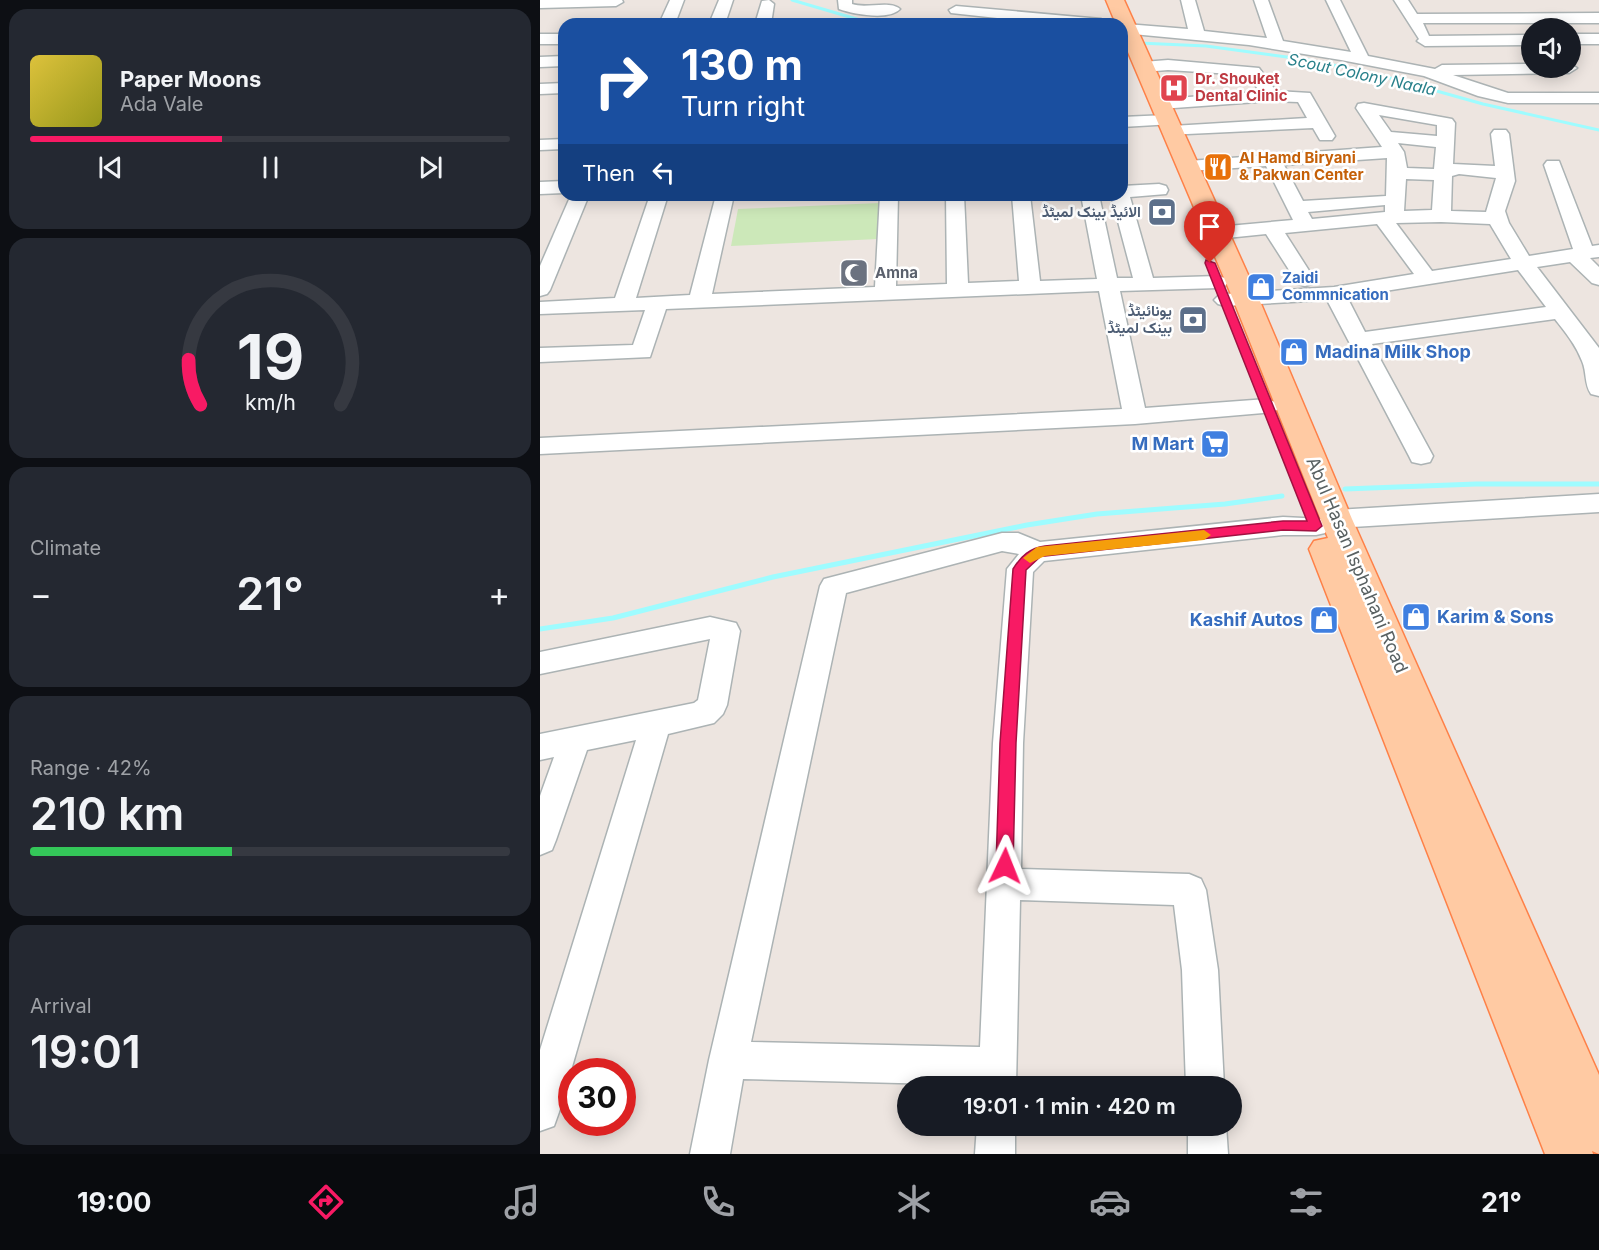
<!DOCTYPE html>
<html lang="en">
<head>
<meta charset="utf-8">
<style>
  :root { --surface:#171b24; --page:#242831; --text:#f1f3f6; --muted:#9ea1a6; --line:#363941; --accent:#f81a64 }
  body { margin:0; font-family:Inter,Vazirmatn,sans-serif; background:var(--page); color:var(--text); height:100vh; display:flex; flex-direction:column; font-size:22px; white-space:nowrap }
  * { box-sizing:border-box; margin:0 }
  p { font-size:20px; color:var(--muted) }
  .icon { flex:none; width:33px; height:33px; fill:none; stroke:currentColor; stroke-width:2; stroke-linecap:round; stroke-linejoin:round }
  .map { position:relative; flex:1; overflow:hidden }
  .drawer { display:flex; flex-direction:column; gap:9px; padding:9px; background:#0d0f14; width:540px }
  .drawer>* { flex:none }
  .banner { position:absolute; left:18px; top:18px; width:570px; height:183px; border-radius:18px; box-shadow:0 3px 15px #0003; background:#1a4fa0; color:#fff; overflow:hidden }
  .tools { position:absolute; left:981px; top:18px; display:grid; gap:12px }
  .tools a { display:grid; place-items:center; width:60px; height:60px; border-radius:50%; background:var(--surface); box-shadow:0 3px 15px #0003; font-size:30px }
  .speed { position:absolute; left:18px; top:1058px; display:flex; gap:12px; font-size:30px; font-weight:700; text-align:center }
  .speed>* { display:grid; place-content:center; width:78px; height:78px; border-radius:50%; background:var(--surface); box-shadow:0 3px 15px #0003; line-height:1 }
  .speed .limit { border:9px solid #d22; background:#fff; color:#111 }
  .pin { position:absolute; display:grid; place-items:center; width:51px; height:51px; color:#fff; margin:-62px -26px; border-radius:50% 50% 50% 0; rotate:-45deg; box-shadow:0 0 6px #0007 }
  .pin .icon { rotate:45deg }
  .me { position:absolute; width:66px; margin:-33px; rotate:2deg; stroke-linejoin:round; filter:drop-shadow(0 0 4px #0008) }
  .turn { display:flex; align-items:center; gap:21px; height:126px; padding:0 24px; font-size:27px }
  .turn .icon { width:78px; height:78px; stroke-width:2.5 }
  .turn b { display:block; font-size:42px; line-height:51px }
  .then { display:flex; align-items:center; height:57px; padding:0 24px; background:#0003; gap:12px; font-size:22px }
  .big { font-size:45px; font-weight:600; line-height:1.1 }
  .drawer .tile { flex:1; display:flex; flex-direction:column; justify-content:center; gap:9px; min-width:0; padding:0 21px; border-radius:18px; background:var(--page) }
  .drawer .dial { align-items:center; gap:0 }
  .dial svg { height:156px; overflow:visible; fill:none; stroke:var(--line); stroke-width:7; stroke-linecap:round; text-anchor:middle }
  .dial text { fill:var(--text); stroke:none }
  .song { display:flex; align-items:center; gap:18px }
  .cover { width:72px; height:72px; border-radius:9px; background:linear-gradient(135deg,hsl(50 70% 55%),hsl(60 70% 35%)) }
  .played { height:6px; border-radius:3px; background:linear-gradient(90deg,var(--accent) 40%,var(--line) 40%) }
  .keys { display:flex; justify-content:space-around; direction:ltr }
  .heat { display:flex; justify-content:space-between; align-items:center; font-size:33px; direction:ltr }
  .charge { height:9px; border-radius:4px; background:linear-gradient(90deg,#34c759 42%,var(--line) 0) }
  .trip { position:absolute; left:357px; top:1076px; width:345px; height:60px; border-radius:30px; background:var(--surface); box-shadow:0 3px 15px #0003; font-weight:600; line-height:60px; text-align:center }
  .tabs { display:flex; height:96px; justify-content:space-around; align-items:center; background:#090b0e; color:var(--muted) }
  .tabs .icon { width:42px; height:42px }
  .tabs .active { color:var(--accent) }
  .tabs b { font-size:27px; color:var(--text) }
  main { display:flex; flex:1; min-height:0 }
  .map>svg:first-child { display:block }
</style>
</head>
<body>
<main>
<section class="drawer">
<div class="tile">
<div class="song"><i class="cover"></i><div><b>Paper Moons</b><p>Ada Vale</p></div></div>
<div class="played"></div>
<div class="keys"><svg class="icon" aria-label="previous" viewBox="0 0 24 24"><path d="M18 5L8 12l10 7zM5 5v14"/></svg><svg class="icon" aria-label="pause" viewBox="0 0 24 24"><path d="M8 5v14M16 5v14"/></svg><svg class="icon" aria-label="next" viewBox="0 0 24 24"><path d="M6 5l10 7-10 7zM19 5v14"/></svg></div>
</div>
<div class="tile dial"><svg viewBox="0 0 100 80">
<path d="M14 69A42 42 0 1 1 86 69"/>
<path d="M14 69A42 42 0 0 1 8 46" stroke="#f81a64"/>
<text x="50" y="56" font-size="32" font-weight="700">19</text>
<text x="50" y="72" font-size="11">km/h</text>
</svg></div>
<div class="tile"><p>Climate</p>
<div class="heat"><a>−</a><b class="big">21°</b><a>+</a></div>
</div>
<div class="tile"><p>Range · 42%</p><b class="big">210 km</b><div class="charge"></div></div>
<div class="tile"><p>Arrival</p><b class="big">19:01</b></div>
</section>
<div class="map">
<svg width="1059" height="1154" viewBox="0 0 1059 1154">
  <rect width="100%" height="100%" fill="#ede5e0"/>
  <polygon fill="#cce8b9" points="340,203 338,239 191,246 198,209"/>
  <g fill="none" stroke-linecap="round" stroke-linejoin="round">
    <g stroke="#9efcff" stroke-width="3">
      <polyline points="252,0 320,20 355,24"/>
      <polyline points="599,43 666,46 769,60 836,74 943,104 1059,130"/>
    </g>
    <g stroke="#9efcff" stroke-width="5">
      <polyline points="805,489 936,484 1059,484"/>
      <polyline points="0,629 73,618 233,577 487,525 557,514 685,504 742,496"/>
    </g>
    <g stroke="#acb3b4" stroke-width="3">
      <g id="minor">
        <polygon points="0,0 82,0 83,2 76,6 0,8"/>
        <polygon points="130,0 144,0 135,24 119,24"/>
        <polygon points="179,0 193,0 185,24 169,24"/>
        <polygon points="229,0 234,4 231,24 215,24 222,1"/>
        <path d="M 298,0 L 312,0 L 312,4 C 326,9 350,0 360,9 C 349,21 313,14 299,9 Z"/>
        <polygon points="641,0 655,0 664,31 727,38 714,0 728,0 743,41 811,52 786,0 800,0 828,56 895,69 902,65 992,64 992,68 1030,68 1030,64 1037,68 1029,73 913,75 968,93 1059,93 1059,103 968,103 938,96 884,76 801,60 709,45 582,33 582,25 586,24 648,29"/>
        <polygon points="854,0 868,0 877,14 1059,13 1059,23 883,23 889,36 992,35 992,45 885,46 877,41 879,39"/>
        <polygon points="416,6 561,19 569,24 514,24 411,13 409,10"/>
        <rect x="0" y="34" width="24" height="10"/>
        <rect x="1030" y="34" width="29" height="10"/>
        <polygon points="24,56 24,66 0,67 0,57"/>
        <polygon points="628,60 719,68 736,91 770,93 795,136 792,140 780,140 773,128 626,135 623,131 626,127 632,126 767,118 758,102 731,101 620,109 614,108 612,104 614,100 620,99 720,92 708,75 628,70 603,72 595,67 603,62"/>
        <polygon points="24,83 24,93 0,94 0,84"/>
        <path d="M 824,103 L 912,119 L 915,123 L 913,164 L 955,166 L 951,134 L 954,130 L 966,130 L 969,134 L 975,181 L 965,211 L 969,223 L 989,256 L 1033,249 L 1004,165 L 1007,161 L 1019,161 L 1052,246 L 1059,245 L 1059,257 L 1050,258 L 1059,267 L 1059,285 L 1052,283 L 1030,262 L 997,267 L 1059,348 L 1059,396 L 1051,394 C 1044,384 1047,372 1042,361 C 1036,345 1025,332 1015,319 L 832,344 L 893,456 L 890,462 L 881,464 L 872,462 L 869,456 L 787,300 L 685,306 L 678,304 L 674,300 L 678,296 L 685,294 L 794,287 L 874,274 L 837,224 L 745,233 L 775,280 L 772,284 L 765,286 L 758,284 L 726,234 L 677,239 L 670,237 L 667,233 L 670,229 L 677,227 L 753,220 L 726,166 L 648,171 L 642,170 L 639,166 L 642,162 L 648,161 L 842,147 L 816,108 L 818,104 ZM 839,115 L 897,125 L 897,136 L 851,132 ZM 858,143 L 896,147 L 894,169 L 867,168 L 864,152 ZM 847,158 L 846,196 L 763,201 L 744,165 ZM 919,174 L 956,178 L 946,212 L 911,211 L 912,176 ZM 866,179 L 894,180 L 892,210 L 864,211 ZM 845,205 L 845,212 L 772,219 L 768,212 ZM 901,222 L 950,224 L 971,259 L 892,271 L 856,223 ZM 978,270 L 1006,307 L 825,332 L 807,297 Z"/>
        <polygon points="627,115 633,116 636,120 633,124 582,127 582,117"/>
        <polygon points="24,139 24,149 0,150 0,140"/>
        <polygon points="24,181 24,193 0,194 0,182"/>
        <polygon points="619,184 626,186 628,190 626,194 590,197 613,278 678,276 685,278 688,282 685,286 678,288 580,291 605,408 727,399 735,402 739,407 735,412 595,424 0,454 0,438 582,409 559,291 126,309 110,357 0,362 0,348 93,345 105,310 0,314 0,302 75,298 110,195 128,195 96,298 150,295 176,195 194,195 172,294 335,287 340,195 358,195 356,286 407,284 406,195 424,195 428,283 479,281 472,195 490,195 500,281 557,279 541,195 559,195 577,278 593,278 571,195 582,195 582,186"/>
        <polygon points="31,195 49,195 10,290 7,294 0,296 0,266"/>
        <path d="M 1059,494 L 1059,512 L 796,528 L 789,526 L 785,533 L 776,535 L 743,535 L 504,561 L 493,572 L 483,743 L 481,869 L 649,874 L 661,879 L 666,890 L 678,970 L 684,1086 L 646,1086 L 642,970 L 634,905 L 480,900 L 476,1086 L 203,1079 L 190,1154 L 150,1154 L 169,1060 L 280,586 L 284,579 L 462,533 L 478,533 L 500,542 L 743,517 L 783,519 L 787,513 L 796,510 ZM 462,551 L 479,554 L 467,569 L 453,743 L 440,1047 L 211,1042 L 306,593 Z"/>
        <polygon points="170,617 196,623 200,631 187,705 183,714 174,723 128,734 19,1112 14,1126 0,1131 0,1050 96,740 47,750 16,840 12,850 0,855 0,796 14,757 0,760 0,734 154,703 158,700 170,639 0,674 0,652"/>
        <polygon points="437,1125 475,1125 475,1154 435,1154"/>
        <polygon points="648,1125 686,1125 688,1154 648,1154"/>
      </g>
    </g>
    <g stroke="#fe8148" stroke-width="3">
      <polygon id="major" points="566,0 584,0 719,299 812,519 1059,1075 1059,1154 1052,1151 1053,1154 1005,1154 769,549 774,541 788,538 693,299 582,38 582,24 576,24"/>
    </g>
    <use href="#minor" fill="#fff" fill-rule="evenodd"/>
    <use href="#major" fill="#ffcaa3" fill-rule="evenodd"/>
  </g>
  <path fill="#f81a64" stroke="#a11141" stroke-width="1.5" d="M 666,260 L 675,263 L 782,526 L 776,531 L 743,530 L 505,556 L 501,556 L 486,570 L 476,743 L 473,866 L 471,872 L 465,874 L 459,872 L 456,866 L 460,743 L 473,569 C 481,556 490,548 505,546 L 743,521 L 767,521 L 665,263 Z"/>
  <polygon fill="#f59e0b" points="664,530 671,535 664,540 505,556 490,563 483,558 497,547"/>
  <defs>
    <g id="hospital-square" transform="scale(1.5)"><rect x="-9" y="-9" width="18" height="18" rx="4" fill="#e0444e" stroke="#fff"/><path d="M-5-5h3v3.5h4V-5h3V5h-3V1.5h-4V5h-3Z" fill="#fff"/></g>
    <g id="restaurant-square" transform="scale(1.5)"><rect x="-9" y="-9" width="18" height="18" rx="4" fill="#e8710a" stroke="#fff"/><path d="M-5-6h1v4h1v-4h1v4h1v-4h1v5L-1.5 .5V6h-2V.5L-5-1ZM5-6V6H3V1.5H1.5Q1.5-4 5-6Z" fill="#fff"/></g>
    <g id="bank-square" transform="scale(1.5)"><rect x="-9" y="-9" width="18" height="18" rx="4" fill="#5c6f8a" stroke="#fff"/><path d="M-6-4H6V4H-6ZM0-2.3a2.3 2.3 0 1 0 0 4.6a2.3 2.3 0 1 0 0-4.6Z" fill="#fff"/></g>
    <g id="mosque-square" transform="scale(1.5)"><rect x="-9" y="-9" width="18" height="18" rx="4" fill="#6b7280" stroke="#fff"/><path d="M3.5-4.9A6 6 0 1 0 3.5 4.9A5 5 0 1 1 3.5-4.9Z" fill="#fff"/></g>
    <g id="shop-square" transform="scale(1.5)"><rect x="-9" y="-9" width="18" height="18" rx="4" fill="#3f7fe0" stroke="#fff"/><path d="M-5-2.5h2.3a2.7 3.5 0 0 1 5.4 0H5L5.5 6h-11ZM-1.5-2.5h3a1.5 2.3 0 0 0-3 0Z" fill="#fff"/></g>
    <g id="supermarket-square" transform="scale(1.5)"><rect x="-9" y="-9" width="18" height="18" rx="4" fill="#3f7fe0" stroke="#fff"/><path d="M-6-5.5h2.5l.6 2H6L4.5 2H-2.5L-4.4-4H-6ZM-1.5 3.2a1.3 1.3 0 1 0 .1 0ZM3 3.2a1.3 1.3 0 1 0 .1 0Z" fill="#fff"/></g>
  </defs>
  <g fill-rule="evenodd">
    <use href="#hospital-square" x="634" y="88"/>
    <use href="#restaurant-square" x="678" y="167"/>
    <use href="#bank-square" x="622" y="212"/>
    <use href="#mosque-square" x="314" y="273"/>
    <use href="#shop-square" x="721" y="287"/>
    <use href="#bank-square" x="653" y="320"/>
    <use href="#shop-square" x="754" y="352"/>
    <use href="#supermarket-square" x="675" y="444"/>
    <use href="#shop-square" x="876" y="617"/>
    <use href="#shop-square" x="784" y="620"/>
  </g>
  <g text-anchor="middle" stroke-width="5" stroke-linejoin="round" paint-order="stroke">
    <g font-size="15" font-weight="bold" fill="#be3a42" stroke="#fff" text-anchor="start">
      <text x="655" y="84">Dr. Shouket<tspan x="655" dy="17">Dental Clinic</tspan></text>
    </g>
    <g font-size="15" font-weight="bold" fill="#c56008" stroke="#fff" text-anchor="start">
      <text x="699" y="163">Al Hamd Biryani<tspan x="699" dy="17">&amp; Pakwan Center</tspan></text>
    </g>
    <g font-size="15" font-weight="bold" fill="#4e5e75" stroke="#fff" text-anchor="end">
      <text x="601" y="217">الائیڈ بینک لمیٹڈ</text>
      <text x="632" y="316">یونائیٹڈ<tspan x="632" dy="17">بینک لمیٹڈ</tspan></text>
    </g>
    <g font-size="15" font-weight="bold" fill="#5b616d" stroke="#fff" text-anchor="start">
      <text x="335" y="278">Amna</text>
    </g>
    <g font-size="15" font-weight="bold" fill="#366cbe" stroke="#fff" text-anchor="start">
      <text x="742" y="283">Zaidi<tspan x="742" dy="17">Commnication</tspan></text>
    </g>
    <g font-size="16" font-style="italic" fill="#29818b" stroke="#fff">
      <text transform="translate(822 74) rotate(12)" y="6">Scout Colony Naala</text>
    </g>
    <g font-size="18" font-weight="bold" fill="#366cbe" stroke="#fff" text-anchor="start">
      <text x="775" y="358">Madina Milk Shop</text>
      <text x="654" y="450" text-anchor="end">M Mart</text>
      <text x="897" y="623">Karim &amp; Sons</text>
      <text x="763" y="626" text-anchor="end">Kashif Autos</text>
    </g>
    <g font-size="18" fill="#596162" stroke="#fff">
      <text transform="translate(817 565) rotate(67)" y="6">Abul Hasan Isphahani Road</text>
    </g>
  </g>
</svg>
<div class="tools">
<a><svg class="icon" aria-label="sound" viewBox="0 0 24 24"><path d="M4 9h4l5-4v14l-5-4H4zM17 9q2 3 0 6"/></svg></a>
</div>
<div class="speed"><div class="limit">30</div></div>
<div class="pin" style="left:670px;top:263px;background:#d93025"><svg class="icon" aria-label="arrive" viewBox="0 0 24 24"><path d="M6 21V4h12l-3 4 3 4H6"/></svg></div>
<svg class="me" style="left:465px;top:866px" viewBox="-20 -20 40 40"><path d="M0-17L14 15 0 8-14 15z" fill="#f81a64" stroke="#fff" stroke-width="4"/></svg>
<div class="trip">19:01 · 1 min · 420 m</div>
<div class="banner">
<div class="turn"><svg class="icon" aria-label="right" viewBox="0 0 24 24"><path d="M7 20v-9h11M14 6l5 5-5 5"/></svg><div><b>130 m</b>Turn right</div></div>
<div class="then">Then<svg class="icon" aria-label="left" viewBox="0 0 24 24"><path d="M17 20v-9H6M10 6l-5 5 5 5"/></svg></div>
</div>
</div>
</main>
<nav class="tabs">
<b>19:00</b>
<svg class="icon active" aria-label="directions" viewBox="0 0 24 24"><path d="M12 3l9 9-9 9-9-9zM9 14v-3h6M13 9l2 2-2 2"/></svg>
<svg class="icon" aria-label="music" viewBox="0 0 24 24"><path d="M9 18V5l10-2v13"/><circle cx="6" cy="18" r="3"/><circle cx="16" cy="16" r="3"/></svg>
<svg class="icon" aria-label="phone" viewBox="0 0 24 24"><path d="M5 4h4l2 5-3 2q2 4 5 5l2-3 5 2v4C11 20 4 13 5 4z"/></svg>
<svg class="icon" aria-label="climate" viewBox="0 0 24 24"><path d="M12 3v18M4 7l16 10M4 17L20 7"/></svg>
<svg class="icon" aria-label="car" viewBox="0 0 24 24"><path d="M5 17H2v-5l4-1 3-4h7l3 4 3 1v5h-3M9 17h6M6 11h13"/><circle cx="7" cy="17" r="2"/><circle cx="17" cy="17" r="2"/></svg>
<svg class="icon" aria-label="filters" viewBox="0 0 24 24"><path d="M4 7h16M4 17h16"/><circle cx="9" cy="7" r="2"/><circle cx="15" cy="17" r="2"/></svg>
<b>21°</b>
</nav>
</body>
</html>
